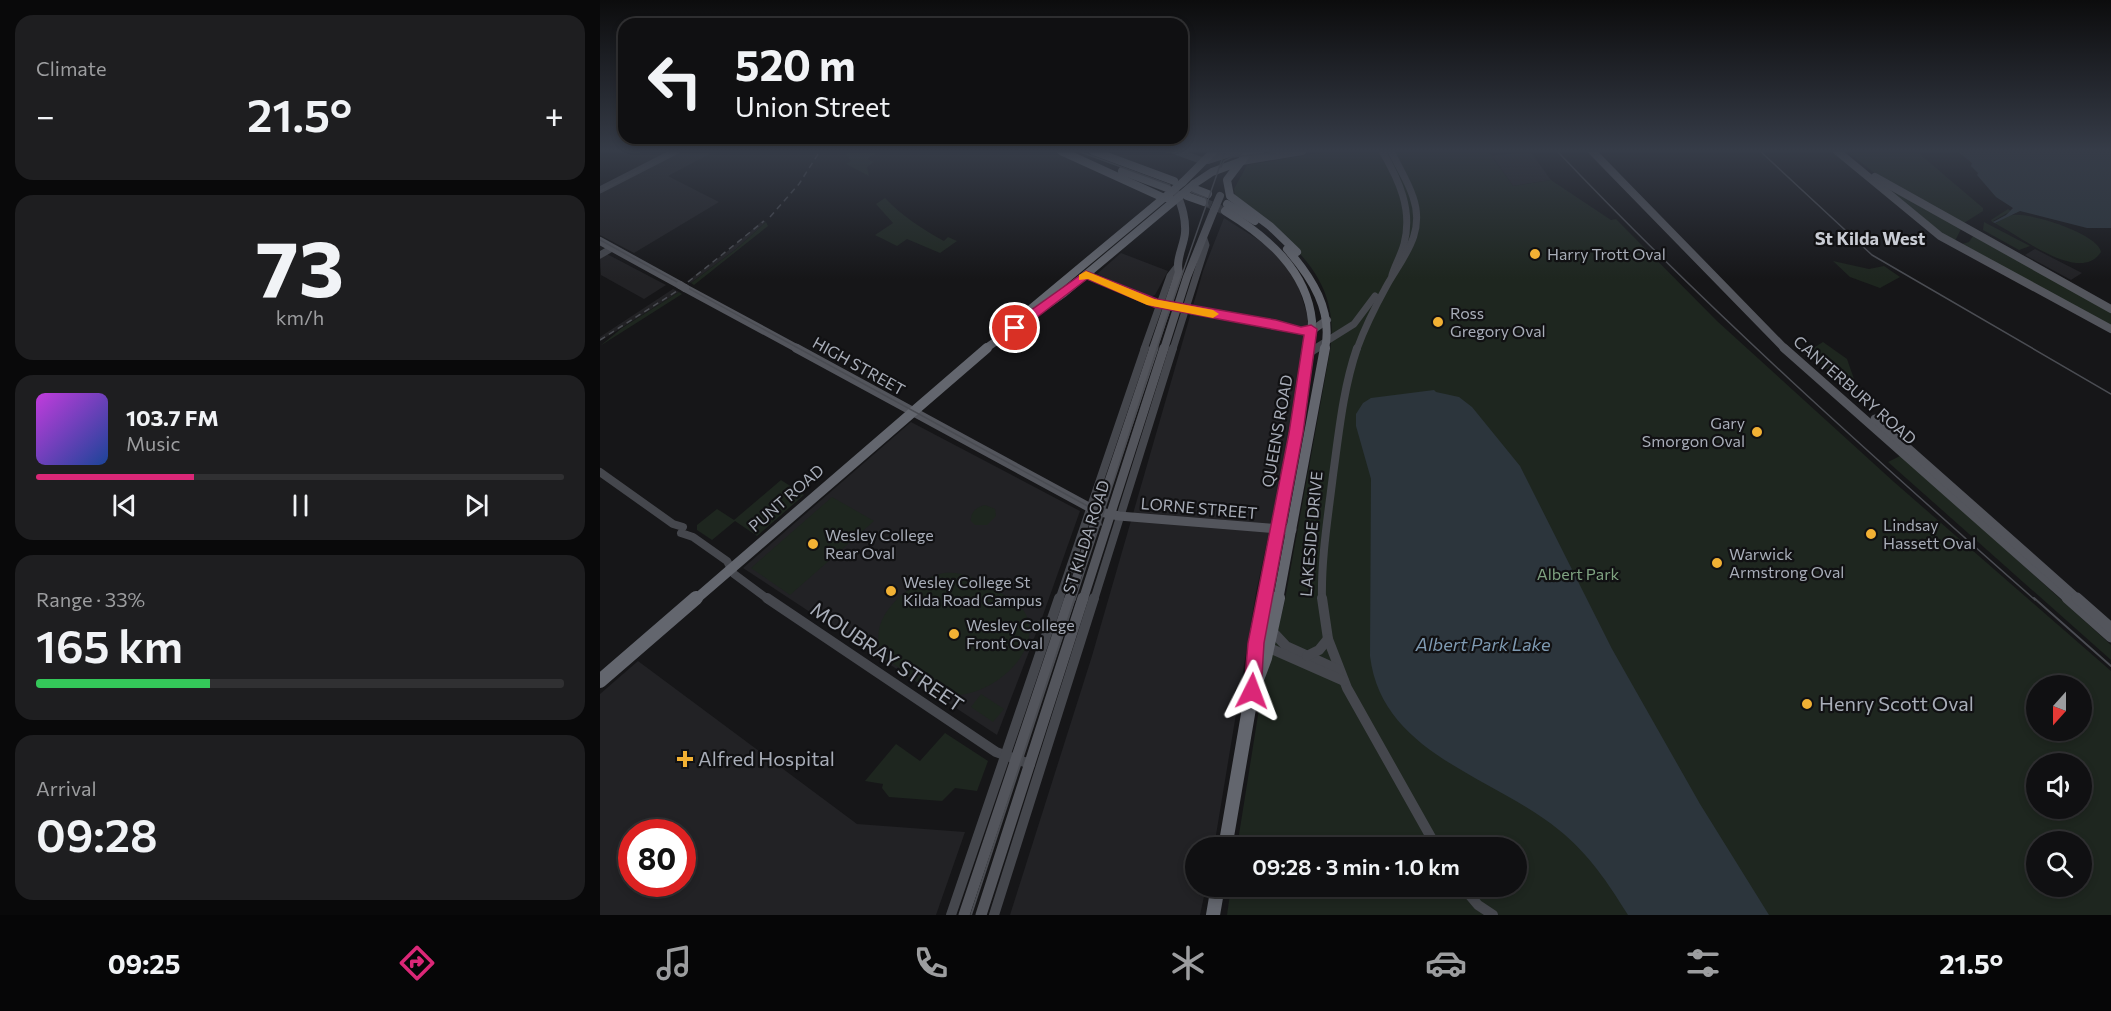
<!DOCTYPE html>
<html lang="en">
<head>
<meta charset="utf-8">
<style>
  :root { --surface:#101012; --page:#1e1e20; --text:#f1f3f6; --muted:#9c9d9f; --line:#303032; --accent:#db2777 }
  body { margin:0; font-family:Commissioner,sans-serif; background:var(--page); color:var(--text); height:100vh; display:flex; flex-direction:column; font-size:22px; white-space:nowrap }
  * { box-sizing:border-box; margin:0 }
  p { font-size:20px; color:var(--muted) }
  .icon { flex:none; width:33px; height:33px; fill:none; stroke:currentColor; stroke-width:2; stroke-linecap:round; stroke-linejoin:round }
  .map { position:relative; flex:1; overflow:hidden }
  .details { display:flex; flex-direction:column; gap:15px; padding:15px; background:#09090a; width:600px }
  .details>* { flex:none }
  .banner { position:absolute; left:18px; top:18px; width:570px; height:126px; border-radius:18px; box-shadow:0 3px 9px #0003,0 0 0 2px var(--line); background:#101012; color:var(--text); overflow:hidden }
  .needle { width:39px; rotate:201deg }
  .buttons { position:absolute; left:1426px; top:675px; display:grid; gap:12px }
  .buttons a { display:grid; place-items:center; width:66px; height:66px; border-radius:50%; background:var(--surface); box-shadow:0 3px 9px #0003,0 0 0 2px var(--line); font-size:30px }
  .speed { position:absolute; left:18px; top:819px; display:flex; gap:12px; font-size:30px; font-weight:700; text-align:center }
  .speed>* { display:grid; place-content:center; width:78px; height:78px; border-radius:50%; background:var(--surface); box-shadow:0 3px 9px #0003,0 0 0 2px var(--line); line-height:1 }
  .speed .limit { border:9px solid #d22; background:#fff; color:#111 }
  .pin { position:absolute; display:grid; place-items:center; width:51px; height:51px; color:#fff; margin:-26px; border:3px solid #fff; border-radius:50%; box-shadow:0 2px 6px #0007 }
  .me { position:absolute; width:66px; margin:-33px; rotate:3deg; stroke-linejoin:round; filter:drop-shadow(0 0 4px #0008) }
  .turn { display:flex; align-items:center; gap:21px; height:126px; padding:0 18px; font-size:27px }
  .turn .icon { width:78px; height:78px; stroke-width:2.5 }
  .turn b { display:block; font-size:42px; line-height:51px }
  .big { font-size:45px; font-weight:600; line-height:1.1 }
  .details .tile { flex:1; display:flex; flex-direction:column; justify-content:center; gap:9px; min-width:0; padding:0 21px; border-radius:18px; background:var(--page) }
  .details .dial { align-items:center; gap:0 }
  .dial b { font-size:78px; line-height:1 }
  .song { display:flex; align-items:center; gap:18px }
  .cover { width:72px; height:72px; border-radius:9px; background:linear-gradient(135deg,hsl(290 70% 55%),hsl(220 70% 35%)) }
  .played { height:6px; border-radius:3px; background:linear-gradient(90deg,var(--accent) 30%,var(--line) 30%) }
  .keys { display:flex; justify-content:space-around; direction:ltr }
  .heat { display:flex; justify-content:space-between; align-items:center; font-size:33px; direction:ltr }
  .charge { height:9px; border-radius:4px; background:linear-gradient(90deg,#34c759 33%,var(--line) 0) }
  .trip { position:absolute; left:585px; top:837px; width:342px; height:60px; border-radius:30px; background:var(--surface); box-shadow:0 3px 9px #0003,0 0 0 2px var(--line); font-weight:600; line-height:60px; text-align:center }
  .tab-bar { display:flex; height:96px; justify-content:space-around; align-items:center; background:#060607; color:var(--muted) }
  .tab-bar .icon { width:42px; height:42px }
  .tab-bar .current { color:var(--accent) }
  .tab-bar b { font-size:27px; color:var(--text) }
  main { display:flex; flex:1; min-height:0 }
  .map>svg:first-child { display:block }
</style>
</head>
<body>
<main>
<section class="details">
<div class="tile"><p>Climate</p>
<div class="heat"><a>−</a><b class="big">21.5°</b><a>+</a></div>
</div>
<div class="tile dial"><b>73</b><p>km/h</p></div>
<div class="tile">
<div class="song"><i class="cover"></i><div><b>103.7 FM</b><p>Music</p></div></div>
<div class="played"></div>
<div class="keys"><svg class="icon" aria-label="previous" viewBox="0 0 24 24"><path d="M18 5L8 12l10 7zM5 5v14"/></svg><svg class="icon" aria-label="pause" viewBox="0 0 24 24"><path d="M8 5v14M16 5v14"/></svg><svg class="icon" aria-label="next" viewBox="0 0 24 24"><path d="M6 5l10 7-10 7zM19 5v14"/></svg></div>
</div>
<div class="tile"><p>Range · 33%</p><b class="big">165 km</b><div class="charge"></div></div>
<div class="tile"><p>Arrival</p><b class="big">09:28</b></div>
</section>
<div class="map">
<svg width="1511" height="915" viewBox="0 0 1511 915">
  <rect width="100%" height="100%" fill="#161618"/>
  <g fill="#222225" fill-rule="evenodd">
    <polygon points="81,151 115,151 68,176 119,202 34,253 0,235 0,193"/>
    <polygon points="930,151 951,180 913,186 892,156"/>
    <polygon points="624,218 670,247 696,279 709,320 696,407 656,593 614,847 596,848 596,886 606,887 600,915 410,915 492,656 603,271"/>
    <polygon points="163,220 166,222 136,249 91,283 87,281 129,250"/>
    <polygon points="1435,249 1482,273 1471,280 1425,255"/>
    <polygon points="521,253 568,271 555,295 550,297 497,274"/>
    <polygon points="7,254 66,285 44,299 1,275 0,258"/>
    <polygon points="73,289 79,292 0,341 0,337"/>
    <polygon points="311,422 480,511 443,615 397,735 143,568"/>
    <path d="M 38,661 L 257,824 L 365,832 L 336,915 L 0,915 L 0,694 ZM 32,832 L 82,832 L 82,884 L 32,884 Z"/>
  </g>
  <g fill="#1e261f" fill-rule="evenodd">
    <polygon points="245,151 280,151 267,159 274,162 267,167 269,176 246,164 251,161"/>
    <path d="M 732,151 L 888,151 L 913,186 L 951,180 L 1011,220 L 1016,219 L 1117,321 L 1294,482 L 1511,671 L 1511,915 L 627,915 L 631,887 L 916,886 L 916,848 L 637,847 L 662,690 L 684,605 L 730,351 C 742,274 687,241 635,196 L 634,189 L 647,165 ZM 1437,686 L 1482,686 L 1482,730 L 1437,730 ZM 1437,764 L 1482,764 L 1482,808 L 1437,808 ZM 1437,842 L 1482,842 L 1482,886 L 1437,886 Z"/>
    <polygon points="1246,151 1316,151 1383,208 1383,211 1364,223 1285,181"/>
    <polygon points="1269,175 1361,229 1355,241 1351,240"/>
    <path d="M 285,198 C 302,216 322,229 344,241 L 348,237 L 357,241 L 340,253 L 307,239 L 297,246 L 275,235 L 293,223 L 276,204 Z"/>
    <path d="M 1408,209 L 1411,211 L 1393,221 L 1396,223 C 1401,220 1407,215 1413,215 C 1430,212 1499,234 1501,252 C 1479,286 1416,232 1392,222 L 1391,220 Z"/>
    <polygon points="166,222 168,226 94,285 91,283 136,249"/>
    <polygon points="1384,222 1430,246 1419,250 1383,230"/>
    <polygon points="1373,236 1511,312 1511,327 1362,244 1369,242"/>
    <polygon points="1233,261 1269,269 1284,266 1300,277 1280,288 1250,277"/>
    <polygon points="79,292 82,294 0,346 22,328"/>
    <polygon points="1223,342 1247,359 1254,379 1242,377 1244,384 1207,352"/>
    <polygon points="1302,455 1511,645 1511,660 1288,462"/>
    <polygon points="181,480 204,495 157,536 135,521 112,540 97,530 97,525 117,509 134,520"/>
    <polygon points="232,497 274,521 190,595 151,568"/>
    <path d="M 385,505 L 395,509 L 396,516 L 387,525 L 375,525 L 371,521 C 370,512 377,507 385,505 Z"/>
    <path d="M 344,573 C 362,571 375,578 391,588 C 402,594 417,600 424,611 C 449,653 383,704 344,694 C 323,689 303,670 285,658 C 260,620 311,580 344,573 Z"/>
    <polygon points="381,694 404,709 393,722 371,707"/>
    <polygon points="345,733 388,761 377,791 355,788 342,801 289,797 282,788 283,784 265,781 296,744 320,761"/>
  </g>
  <g fill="#2c353c">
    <polygon points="1357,151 1511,151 1511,228 1487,228 1420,211 1395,223 1393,222 1406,215 1413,208 1396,197 1377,175 1378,173 1371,166 1372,163"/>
    <path d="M 834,390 L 836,392 L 859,397 L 872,407 L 920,466 L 1012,649 L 1100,804 L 1169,915 L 1028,915 C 1008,883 989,854 959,830 C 894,776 782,755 770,656 L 771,479 L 756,426 L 756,414 L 763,403 L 771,398 Z"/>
  </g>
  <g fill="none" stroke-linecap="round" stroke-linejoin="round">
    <polyline stroke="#333438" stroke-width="8" stroke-dasharray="8 4.5" stroke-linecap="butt" points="604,202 625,211"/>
    <g stroke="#45474d" stroke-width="7">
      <polyline points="575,151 600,160 608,160"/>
      <path d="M 782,151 C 799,180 813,210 804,244 C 801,255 795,265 792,275"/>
      <polyline points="0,190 76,151"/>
      <polyline points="0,255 12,248"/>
      <polyline points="486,274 551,302 564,305"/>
      <polyline points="544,349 570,276 577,267"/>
      <polyline points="573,349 606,245 604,239"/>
      <polyline points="714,349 754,324 775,296"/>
      <path d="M 757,349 C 765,327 775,307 786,287 C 802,258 826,234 813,197 C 808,181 798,166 791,151"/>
    </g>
    <g stroke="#45474d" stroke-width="8">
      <polyline points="709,353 717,348"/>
      <polyline points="0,472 73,524 83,527"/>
      <polyline points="81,533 93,537 127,561 134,574 169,600"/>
      <polyline points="459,600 545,348"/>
      <polyline points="494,600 573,348"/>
      <path d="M 722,600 C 721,558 728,517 733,475 C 739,432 743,389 757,348"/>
    </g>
    <g stroke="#45474d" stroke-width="10">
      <polyline points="167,598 396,752 430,764"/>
      <polyline points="722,598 728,639 747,688 837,848"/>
      <polyline points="672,631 686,646 739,670"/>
      <polyline points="665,646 744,681"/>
      <polyline points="707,656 719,650 728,639"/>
      <polyline points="862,886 878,905 893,915"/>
      <polyline points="351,915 459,598"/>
      <polyline points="394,915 494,598"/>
    </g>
    <g stroke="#53555c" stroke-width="8">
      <polyline points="992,151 1185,349"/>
      <polyline points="1237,151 1340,236 1511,329"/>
      <polyline points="608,160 633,152 660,151"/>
      <polyline points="642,161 702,151"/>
      <polyline points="1275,177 1511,309"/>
      <polyline points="0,241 80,285"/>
      <polyline points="85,288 198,349"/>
      <polyline points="572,307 676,324 701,331 714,329 727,320"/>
      <path d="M 553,349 L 579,272 C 575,261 584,245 585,233 C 586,219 582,207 577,194"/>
      <polyline points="564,349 587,277 614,210"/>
    </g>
    <g stroke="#53555c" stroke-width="9">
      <polyline points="196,348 496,511 519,516 692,530"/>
      <polyline points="1184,348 1469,600"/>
      <polyline points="1275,419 1479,600"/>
      <polyline points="469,600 554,348"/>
      <polyline points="483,600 564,348"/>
    </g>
    <g stroke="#53555c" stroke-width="11">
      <polyline points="1467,598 1511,637"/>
      <polyline points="1477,598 1511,628"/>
      <polyline points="364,915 470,598"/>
      <polyline points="381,915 483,598"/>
    </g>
    <g stroke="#63666e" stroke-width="8">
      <polyline points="461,151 564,198 570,198"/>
      <polyline points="493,151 574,181"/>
      <polyline points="649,151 627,180 630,196 670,226 697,252"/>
      <polyline points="522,171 567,188"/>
      <polyline points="583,182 614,151"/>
      <polyline points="594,184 612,172 642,161"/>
      <polyline points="595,189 608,194"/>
      <polyline points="587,196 604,202"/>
      <polyline points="627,204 655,221"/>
      <path d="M 625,211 C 666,236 707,270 712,321 C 712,330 709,341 708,349"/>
      <path d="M 687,249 C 712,278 733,310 725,349"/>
      <polyline points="428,311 571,192"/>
      <polyline points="385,349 464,293 580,196"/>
    </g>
    <g stroke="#63666e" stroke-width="10">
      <polyline points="95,600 387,348"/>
      <polyline points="664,600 696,433 708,348"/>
      <polyline points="678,600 725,348"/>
    </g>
    <g stroke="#63666e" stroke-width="14">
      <polyline points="0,681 96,598"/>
      <polyline points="656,682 665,658 678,598"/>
      <polyline points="625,848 652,691 656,643 665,598"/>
      <polyline points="613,915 618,886"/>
    </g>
    <g stroke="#4a4c52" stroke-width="1.5">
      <polyline points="478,151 570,185"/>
      <path d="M 957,151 C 1108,310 1271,455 1435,600"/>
      <polyline points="1160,151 1272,255 1511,394"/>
      <polyline points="621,167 624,161 632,157 692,151"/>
      <polyline points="0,191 77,151"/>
      <polyline points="591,192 606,198 608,206"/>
      <polyline points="0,240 493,509 499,515 501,525"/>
      <polyline points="475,600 566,321 625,151"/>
    </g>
    <g stroke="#4a4c52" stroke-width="2">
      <polyline points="1434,598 1511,666"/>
      <polyline points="371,915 475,598"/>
    </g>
    <g stroke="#4a4c52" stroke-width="1.5" stroke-dasharray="6 4.5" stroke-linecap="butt">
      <polyline points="170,217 199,184 220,151"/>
      <polyline points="88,282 164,221"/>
      <polyline points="0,340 77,291"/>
    </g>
    <g stroke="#53555c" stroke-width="8">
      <polyline points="614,210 620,196"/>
      <polyline points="80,285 85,288"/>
    </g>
    <g stroke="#63666e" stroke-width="8">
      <polyline points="571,192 583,182"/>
      <polyline points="580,196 594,184"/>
    </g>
  </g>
  <linearGradient id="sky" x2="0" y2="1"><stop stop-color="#0c0c0d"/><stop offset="0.54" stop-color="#363c48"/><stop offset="1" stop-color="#363c48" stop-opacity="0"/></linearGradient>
  <rect width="1511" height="279" fill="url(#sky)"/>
  <polygon fill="#db2777" stroke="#8e194d" stroke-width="1.5" points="486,271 557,299 676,320 701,327 711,325 717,329 703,433 664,643 661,691 658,697 652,699 646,697 644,691 648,643 689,433 704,335 554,307 487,279 419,331 410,331 410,325"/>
  <polygon fill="#f59e0b" points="486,271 554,299 613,310 619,314 613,318 547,305 488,279 479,280 479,275"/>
  <g fill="#f2b134" stroke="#111113" stroke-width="2">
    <circle cx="935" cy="254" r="6"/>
    <circle cx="838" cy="322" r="6"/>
    <circle cx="1157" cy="432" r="6"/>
    <circle cx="1271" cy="534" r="6"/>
    <circle cx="213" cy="544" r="6"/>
    <circle cx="1117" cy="563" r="6"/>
    <circle cx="291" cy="591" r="6"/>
    <circle cx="354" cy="634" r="6"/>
    <circle cx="1207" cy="704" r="6"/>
    <path d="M82 750h6v6h6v6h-6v6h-6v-6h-6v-6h6z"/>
  </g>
  <g text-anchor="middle" stroke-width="4.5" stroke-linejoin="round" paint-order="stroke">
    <g font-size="16" fill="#a8adb8" stroke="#111113" text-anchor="start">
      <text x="947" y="260">Harry Trott Oval</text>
      <text x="850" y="319">Ross<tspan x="850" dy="18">Gregory Oval</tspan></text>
      <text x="1145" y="429" text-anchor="end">Gary<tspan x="1145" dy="18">Smorgon Oval</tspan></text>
      <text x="1283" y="531">Lindsay<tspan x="1283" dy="18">Hassett Oval</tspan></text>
      <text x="225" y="541">Wesley College<tspan x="225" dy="18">Rear Oval</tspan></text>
      <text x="1129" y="560">Warwick<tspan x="1129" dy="18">Armstrong Oval</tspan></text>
      <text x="303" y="588">Wesley College St<tspan x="303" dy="18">Kilda Road Campus</tspan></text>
      <text x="366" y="631">Wesley College<tspan x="366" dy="18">Front Oval</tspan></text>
    </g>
    <g font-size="16" fill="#a8adb8" stroke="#111113">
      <text transform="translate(259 366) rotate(29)" y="6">HIGH STREET</text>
      <text transform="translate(1255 390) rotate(41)" y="6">CANTERBURY ROAD</text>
      <text transform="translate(677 431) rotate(-80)" y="6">QUEENS ROAD</text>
      <text transform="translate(186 498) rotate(-41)" y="6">PUNT ROAD</text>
      <text transform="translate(599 508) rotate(5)" y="6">LORNE STREET</text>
      <text transform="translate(711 534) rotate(-85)" y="6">LAKESIDE DRIVE</text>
      <text transform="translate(486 537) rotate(-72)" y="6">ST KILDA ROAD</text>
    </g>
    <g font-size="16" fill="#7fa381" stroke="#111113">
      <text x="978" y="580">Albert Park</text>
    </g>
    <g font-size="18" font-weight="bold" fill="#c9ccd4" stroke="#111113">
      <text x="1270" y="245">St Kilda West</text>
    </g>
    <g font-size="18" font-style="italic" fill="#7f9bb3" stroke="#111113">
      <text x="883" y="651">Albert Park Lake</text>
    </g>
    <g font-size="20" fill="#a8adb8" stroke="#111113">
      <text transform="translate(287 657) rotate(34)" y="7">MOUBRAY STREET</text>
    </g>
    <g font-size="20" fill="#a8adb8" stroke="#111113" text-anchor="start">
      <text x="1219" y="711">Henry Scott Oval</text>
      <text x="98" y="766">Alfred Hospital</text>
    </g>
  </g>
</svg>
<div class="buttons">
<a><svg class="needle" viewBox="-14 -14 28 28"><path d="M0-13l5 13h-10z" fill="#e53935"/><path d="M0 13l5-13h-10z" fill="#9c9d9f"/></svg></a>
<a><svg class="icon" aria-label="sound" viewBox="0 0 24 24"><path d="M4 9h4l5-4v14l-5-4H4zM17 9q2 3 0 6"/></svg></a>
<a><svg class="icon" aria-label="search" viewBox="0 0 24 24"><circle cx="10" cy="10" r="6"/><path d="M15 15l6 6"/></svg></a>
</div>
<div class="speed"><div class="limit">80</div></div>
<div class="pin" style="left:415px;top:328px;background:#d93025"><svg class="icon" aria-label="arrive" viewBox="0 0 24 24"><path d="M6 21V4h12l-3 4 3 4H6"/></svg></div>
<svg class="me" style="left:652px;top:691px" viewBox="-20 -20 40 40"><path d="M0-17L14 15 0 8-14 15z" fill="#db2777" stroke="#fff" stroke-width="4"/></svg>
<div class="trip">09:28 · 3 min · 1.0 km</div>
<div class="banner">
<div class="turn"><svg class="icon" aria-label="left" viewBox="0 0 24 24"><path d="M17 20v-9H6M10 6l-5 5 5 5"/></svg><div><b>520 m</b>Union Street</div></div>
</div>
</div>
</main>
<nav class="tab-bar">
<b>09:25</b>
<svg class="icon current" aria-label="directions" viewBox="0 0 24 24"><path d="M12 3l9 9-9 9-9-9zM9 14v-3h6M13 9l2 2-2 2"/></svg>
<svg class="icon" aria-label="music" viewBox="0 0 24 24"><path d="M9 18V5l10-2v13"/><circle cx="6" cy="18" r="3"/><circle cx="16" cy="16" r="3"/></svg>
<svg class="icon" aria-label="phone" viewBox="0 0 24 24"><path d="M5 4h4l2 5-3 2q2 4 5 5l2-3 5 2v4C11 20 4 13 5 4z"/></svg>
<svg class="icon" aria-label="climate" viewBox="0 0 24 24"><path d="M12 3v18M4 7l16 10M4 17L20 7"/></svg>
<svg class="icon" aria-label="car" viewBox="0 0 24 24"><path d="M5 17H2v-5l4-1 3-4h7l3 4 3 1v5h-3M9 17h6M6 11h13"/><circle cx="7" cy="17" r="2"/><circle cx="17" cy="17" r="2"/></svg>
<svg class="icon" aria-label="filters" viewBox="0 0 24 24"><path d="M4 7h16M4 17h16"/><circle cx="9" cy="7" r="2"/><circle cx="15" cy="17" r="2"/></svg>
<b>21.5°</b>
</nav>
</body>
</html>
